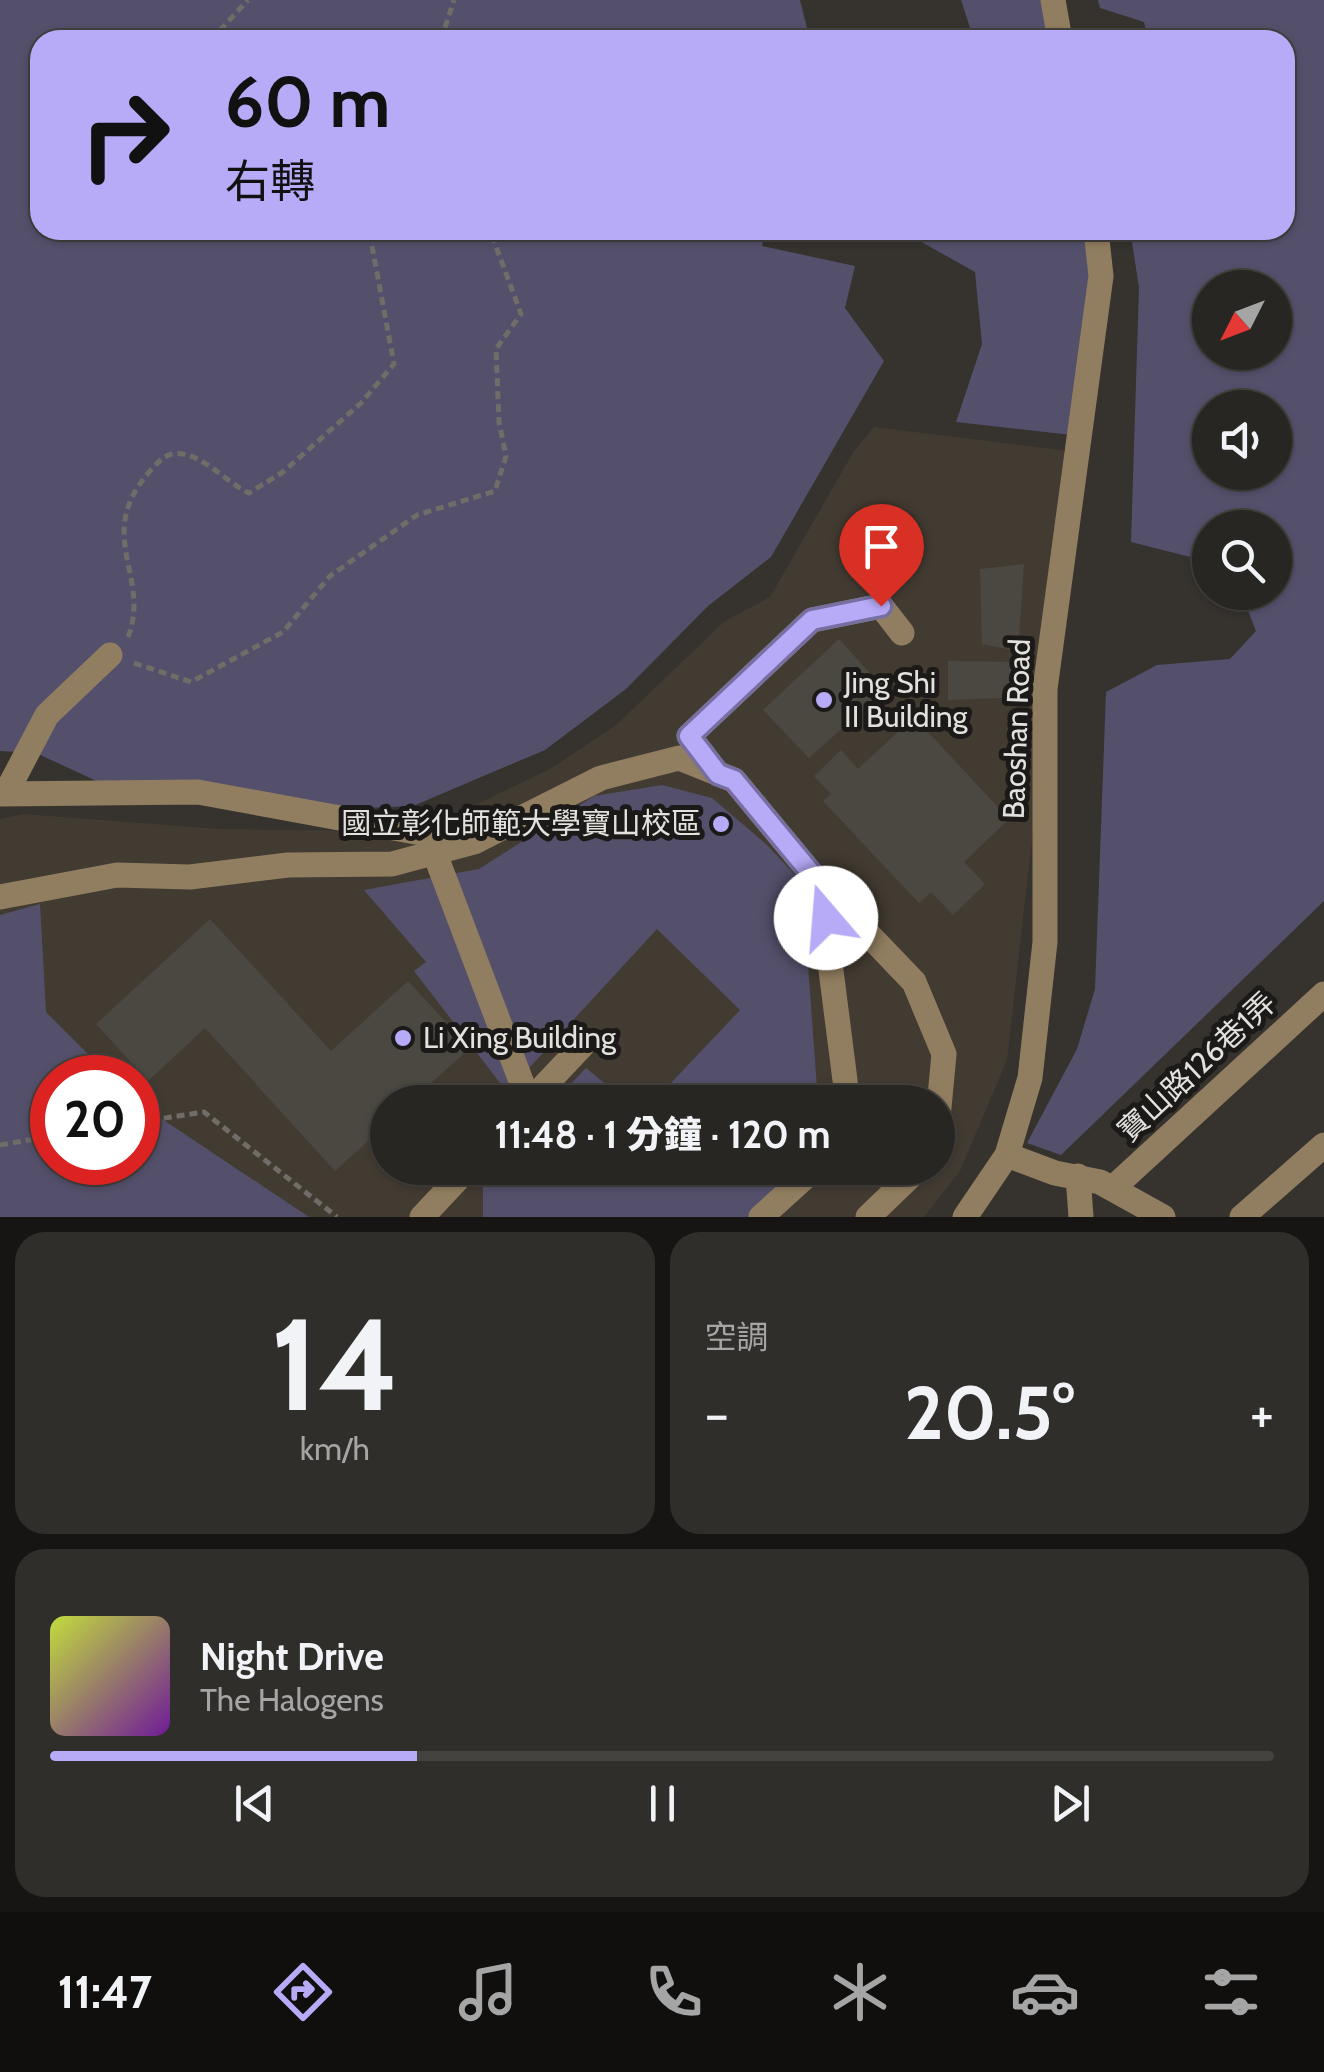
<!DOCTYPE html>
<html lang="zh-TW">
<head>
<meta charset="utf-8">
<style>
  :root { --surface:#282622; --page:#302e2a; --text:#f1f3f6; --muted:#a5a5a5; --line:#444340; --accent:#b7abf8 }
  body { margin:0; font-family:Cabin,"Noto Sans TC",sans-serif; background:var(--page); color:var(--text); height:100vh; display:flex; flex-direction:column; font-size:38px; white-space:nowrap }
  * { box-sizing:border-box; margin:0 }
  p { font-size:32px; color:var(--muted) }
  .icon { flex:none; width:55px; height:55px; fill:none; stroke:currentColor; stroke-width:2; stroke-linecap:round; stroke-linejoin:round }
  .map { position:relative; height:1217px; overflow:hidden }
  .side { display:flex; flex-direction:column; gap:15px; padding:15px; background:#161513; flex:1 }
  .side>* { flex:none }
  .hud { position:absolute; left:30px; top:30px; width:1265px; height:210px; border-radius:30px; box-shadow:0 2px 8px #0004,0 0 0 2px var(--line); background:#b7abf8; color:#111; overflow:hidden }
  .needle { width:65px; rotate:228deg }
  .fabs { position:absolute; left:1192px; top:270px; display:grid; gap:20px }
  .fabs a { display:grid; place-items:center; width:100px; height:100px; border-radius:50%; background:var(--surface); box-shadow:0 2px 8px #0004,0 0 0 2px var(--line); font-size:50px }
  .speed { position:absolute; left:30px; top:1055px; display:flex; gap:20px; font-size:50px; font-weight:700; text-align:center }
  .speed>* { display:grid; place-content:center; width:130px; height:130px; border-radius:50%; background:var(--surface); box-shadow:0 2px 8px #0004,0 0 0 2px var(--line); line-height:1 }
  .speed .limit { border:15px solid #d22; background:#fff; color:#111 }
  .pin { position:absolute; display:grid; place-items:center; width:85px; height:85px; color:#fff; margin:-102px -42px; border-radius:50% 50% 50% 0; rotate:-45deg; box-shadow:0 0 10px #0007 }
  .pin .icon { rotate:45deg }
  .me { position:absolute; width:110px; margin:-55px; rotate:342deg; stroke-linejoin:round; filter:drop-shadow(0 0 8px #0008) }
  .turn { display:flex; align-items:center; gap:35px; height:210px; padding:0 30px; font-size:45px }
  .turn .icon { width:130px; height:130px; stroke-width:2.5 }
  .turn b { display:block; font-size:70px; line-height:85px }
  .big { font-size:75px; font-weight:800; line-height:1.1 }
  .side .card { flex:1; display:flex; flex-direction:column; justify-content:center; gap:15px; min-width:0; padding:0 35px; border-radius:30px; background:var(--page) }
  .side .dial { align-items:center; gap:0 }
  .dial b { font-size:130px; line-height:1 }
  .song { display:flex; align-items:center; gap:30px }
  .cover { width:120px; height:120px; border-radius:15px; background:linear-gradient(135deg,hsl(70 70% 55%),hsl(280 70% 35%)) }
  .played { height:10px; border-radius:5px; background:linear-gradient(90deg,var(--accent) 30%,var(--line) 30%) }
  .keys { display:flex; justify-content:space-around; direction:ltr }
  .heat { display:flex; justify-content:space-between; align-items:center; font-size:55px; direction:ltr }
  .side .tiles { flex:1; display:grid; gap:15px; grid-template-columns:1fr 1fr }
  .card:last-child { grid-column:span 2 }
  .trip { position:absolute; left:370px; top:1085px; width:585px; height:100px; border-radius:50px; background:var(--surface); box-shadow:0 2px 8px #0004,0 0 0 2px var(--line); font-weight:800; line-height:100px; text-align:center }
  .tabs { display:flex; height:160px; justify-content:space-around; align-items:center; background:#100f0e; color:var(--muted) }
  .tabs .icon { width:70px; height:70px }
  .tabs .current { color:var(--accent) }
  .tabs b { font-size:45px; color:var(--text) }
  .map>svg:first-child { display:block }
</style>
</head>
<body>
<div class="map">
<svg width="1324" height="1217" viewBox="0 0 1324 1217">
  <rect width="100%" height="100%" fill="#36322d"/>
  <path fill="#423b32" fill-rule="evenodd" d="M 874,427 L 1076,452 L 1007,1060 L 960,1171 L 924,1217 L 0,1217 L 0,819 L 23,814 L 219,829 L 362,831 L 448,818 L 550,769 L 616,725 L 725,621 L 770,597 L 854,451 ZM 52,1078 L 138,1078 L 138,1162 L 52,1162 ZM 388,1102 L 938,1102 L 938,1168 L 388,1168 Z"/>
  <g fill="#54506b" fill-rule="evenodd">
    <polygon points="0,0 800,0 810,40 40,40 40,230 766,230 762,246 855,266 845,308 884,361 771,557 708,606 626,689 545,750 413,806 297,811 103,784 36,753 0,751"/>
    <polygon points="961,0 1048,0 1044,40 974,40"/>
    <path d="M 1098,0 L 1324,0 L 1324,901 L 1061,1155 L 1027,1143 L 1077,1049 L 1095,989 L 1106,692 L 1157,665 L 1230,659 L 1256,631 L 1241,593 L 1275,592 L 1275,528 L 1210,528 L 1210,562 L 1131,542 L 1139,287 L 1130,230 L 1285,230 L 1285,40 L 1148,40 L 1144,22 L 1100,8 ZM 1210,288 L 1275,288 L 1275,352 L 1210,352 ZM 1210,408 L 1275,408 L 1275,472 L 1210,472 Z"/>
    <polygon points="900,230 1087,230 1093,271 1072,435 956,422 982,344 975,272"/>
    <polygon points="662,785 712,798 766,844 802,882 818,1102 653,1102 740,1010 657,929 507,1092 414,971 426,962 364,890 479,869 594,796"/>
    <polygon points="40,904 46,1012 111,1077 52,1078 52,1162 138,1162 138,1103 309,1217 0,1217 0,915"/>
    <polygon points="586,1068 627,1102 554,1102"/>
    <polygon points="494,1168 799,1168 749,1217 483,1217 483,1180"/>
  </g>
  <g fill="#4b4842">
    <polygon points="1024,564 1018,651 982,644 980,569"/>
    <polygon points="839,639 885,690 809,758 763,710"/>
    <polygon points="948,661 1024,662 1025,697 948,700"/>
    <polygon points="914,717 1009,819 964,862 985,884 953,915 931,892 919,903 823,801 831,794 814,776 841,750 858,769"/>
    <polygon points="210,919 331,1051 408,981 470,1048 410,1102 388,1102 388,1123 335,1171 205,1028 148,1081 96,1024"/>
  </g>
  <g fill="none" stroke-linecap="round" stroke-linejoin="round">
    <g stroke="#706c68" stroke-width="5" stroke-dasharray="8 5" stroke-linecap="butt">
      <polyline points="211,40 248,0"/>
      <polyline points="441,40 454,0"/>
      <path d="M 128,637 C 152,576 92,535 151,470 C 160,460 168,451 183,454 C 208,459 226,482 249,493 L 283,472 L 361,403 L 394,364 L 369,230"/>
      <polyline points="134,663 191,682 283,632 330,576 417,515 495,491 506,456 499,422 496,349 521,314 490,230"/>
      <polyline points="138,1122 204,1112 337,1217"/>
      <polyline points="0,1145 52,1136"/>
    </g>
    <g stroke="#917e60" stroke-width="25">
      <polyline points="1053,0 1060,40"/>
      <polyline points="718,774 689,736 812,620 881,606 902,633"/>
      <polyline points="6,793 47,715 110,655"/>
      <polyline points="0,794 198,792 470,842"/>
      <polyline points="435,854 529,1102"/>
      <polyline points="820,884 914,982 944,1054 938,1118"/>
      <polyline points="0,897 117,875 190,877 288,865 392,864 474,842 601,778 679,758 734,780 820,884 846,1088 843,1102"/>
      <polyline points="529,1102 581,1047"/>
      <polyline points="1007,1155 1055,1173 1100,1182 1163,1217"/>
      <polyline points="1078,1176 1081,1217"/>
      <polyline points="1113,1188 1324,994"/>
      <polyline points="422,1217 468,1168"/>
      <polyline points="761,1217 815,1168"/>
      <polyline points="868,1217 919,1168"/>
      <polyline points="965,1217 1007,1155 1030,1078 1045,942 1045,689 1101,276 1096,230"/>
      <polyline points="1242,1217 1324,1145"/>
    </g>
  </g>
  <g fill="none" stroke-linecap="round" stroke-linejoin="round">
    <g stroke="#776fa1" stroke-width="25">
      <polyline id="route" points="826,918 820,884 734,780 718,774 689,736 812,620 881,606"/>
    </g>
    <use href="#route" stroke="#b7abf8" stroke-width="18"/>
  </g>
  <g fill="#b7abf8" stroke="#1c1a18" stroke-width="4">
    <circle cx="824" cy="700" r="10"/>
    <circle cx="721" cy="824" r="10"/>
    <circle cx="403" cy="1038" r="10"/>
  </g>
  <g text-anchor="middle" stroke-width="10" stroke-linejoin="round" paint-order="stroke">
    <g font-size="30" fill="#e3e1dd" stroke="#1c1a18" text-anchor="start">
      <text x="844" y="693">Jing Shi<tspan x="844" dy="34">II Building</tspan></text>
      <text x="701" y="834" text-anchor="end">國立彰化師範大學寶山校區</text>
      <text x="423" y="1048">Li Xing Building</text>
    </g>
    <g font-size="30" fill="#e3e1dd" stroke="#1c1a18">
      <text transform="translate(1017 729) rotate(-88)" y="10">Baoshan Road</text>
      <text transform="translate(1197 1067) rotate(-43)" y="10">寶山路126巷1弄</text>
    </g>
  </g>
</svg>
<div class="fabs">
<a><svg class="needle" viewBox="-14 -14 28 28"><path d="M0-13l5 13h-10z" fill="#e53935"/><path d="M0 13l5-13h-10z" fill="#a5a5a5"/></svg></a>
<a><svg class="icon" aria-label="sound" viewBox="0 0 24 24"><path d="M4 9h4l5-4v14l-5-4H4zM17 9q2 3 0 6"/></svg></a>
<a><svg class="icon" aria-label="search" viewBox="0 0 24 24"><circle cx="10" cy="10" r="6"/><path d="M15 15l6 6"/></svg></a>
</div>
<div class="speed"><div class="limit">20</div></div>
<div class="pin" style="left:881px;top:606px;background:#d93025"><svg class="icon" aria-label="arrive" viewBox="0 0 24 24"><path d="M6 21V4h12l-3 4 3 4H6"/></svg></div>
<svg class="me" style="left:826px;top:918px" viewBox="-20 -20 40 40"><circle r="19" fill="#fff"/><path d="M0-13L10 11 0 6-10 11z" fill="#b7abf8"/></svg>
<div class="trip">11:48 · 1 分鐘 · 120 m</div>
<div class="hud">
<div class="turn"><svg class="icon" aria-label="right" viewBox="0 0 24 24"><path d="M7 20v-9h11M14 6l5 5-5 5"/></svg><div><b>60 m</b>右轉</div></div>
</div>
</div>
<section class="side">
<div class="tiles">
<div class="card dial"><b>14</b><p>km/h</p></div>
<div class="card"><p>空調</p>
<div class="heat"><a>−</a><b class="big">20.5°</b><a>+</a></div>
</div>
<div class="card">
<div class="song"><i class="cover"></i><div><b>Night Drive</b><p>The Halogens</p></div></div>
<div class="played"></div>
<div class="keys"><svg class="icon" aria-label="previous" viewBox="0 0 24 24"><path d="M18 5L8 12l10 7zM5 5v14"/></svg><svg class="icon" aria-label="pause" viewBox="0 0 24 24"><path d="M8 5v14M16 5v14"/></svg><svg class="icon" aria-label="next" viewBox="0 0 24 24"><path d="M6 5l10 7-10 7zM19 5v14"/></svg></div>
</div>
</div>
</section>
<nav class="tabs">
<b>11:47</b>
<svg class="icon current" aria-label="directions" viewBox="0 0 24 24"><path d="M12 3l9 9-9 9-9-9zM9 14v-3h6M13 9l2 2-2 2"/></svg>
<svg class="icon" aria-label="music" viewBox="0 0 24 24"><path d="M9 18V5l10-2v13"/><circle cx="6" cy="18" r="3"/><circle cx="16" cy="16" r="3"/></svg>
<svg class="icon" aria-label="phone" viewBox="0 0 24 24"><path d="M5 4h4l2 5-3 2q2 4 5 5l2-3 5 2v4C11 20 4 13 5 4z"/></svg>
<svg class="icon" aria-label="climate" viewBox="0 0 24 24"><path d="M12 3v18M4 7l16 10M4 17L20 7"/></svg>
<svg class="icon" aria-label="car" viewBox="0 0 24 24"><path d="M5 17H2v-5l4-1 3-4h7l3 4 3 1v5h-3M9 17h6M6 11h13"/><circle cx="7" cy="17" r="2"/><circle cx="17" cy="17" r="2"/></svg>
<svg class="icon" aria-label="filters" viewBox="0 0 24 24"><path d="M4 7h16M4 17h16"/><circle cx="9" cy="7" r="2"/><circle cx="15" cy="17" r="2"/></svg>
</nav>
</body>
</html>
